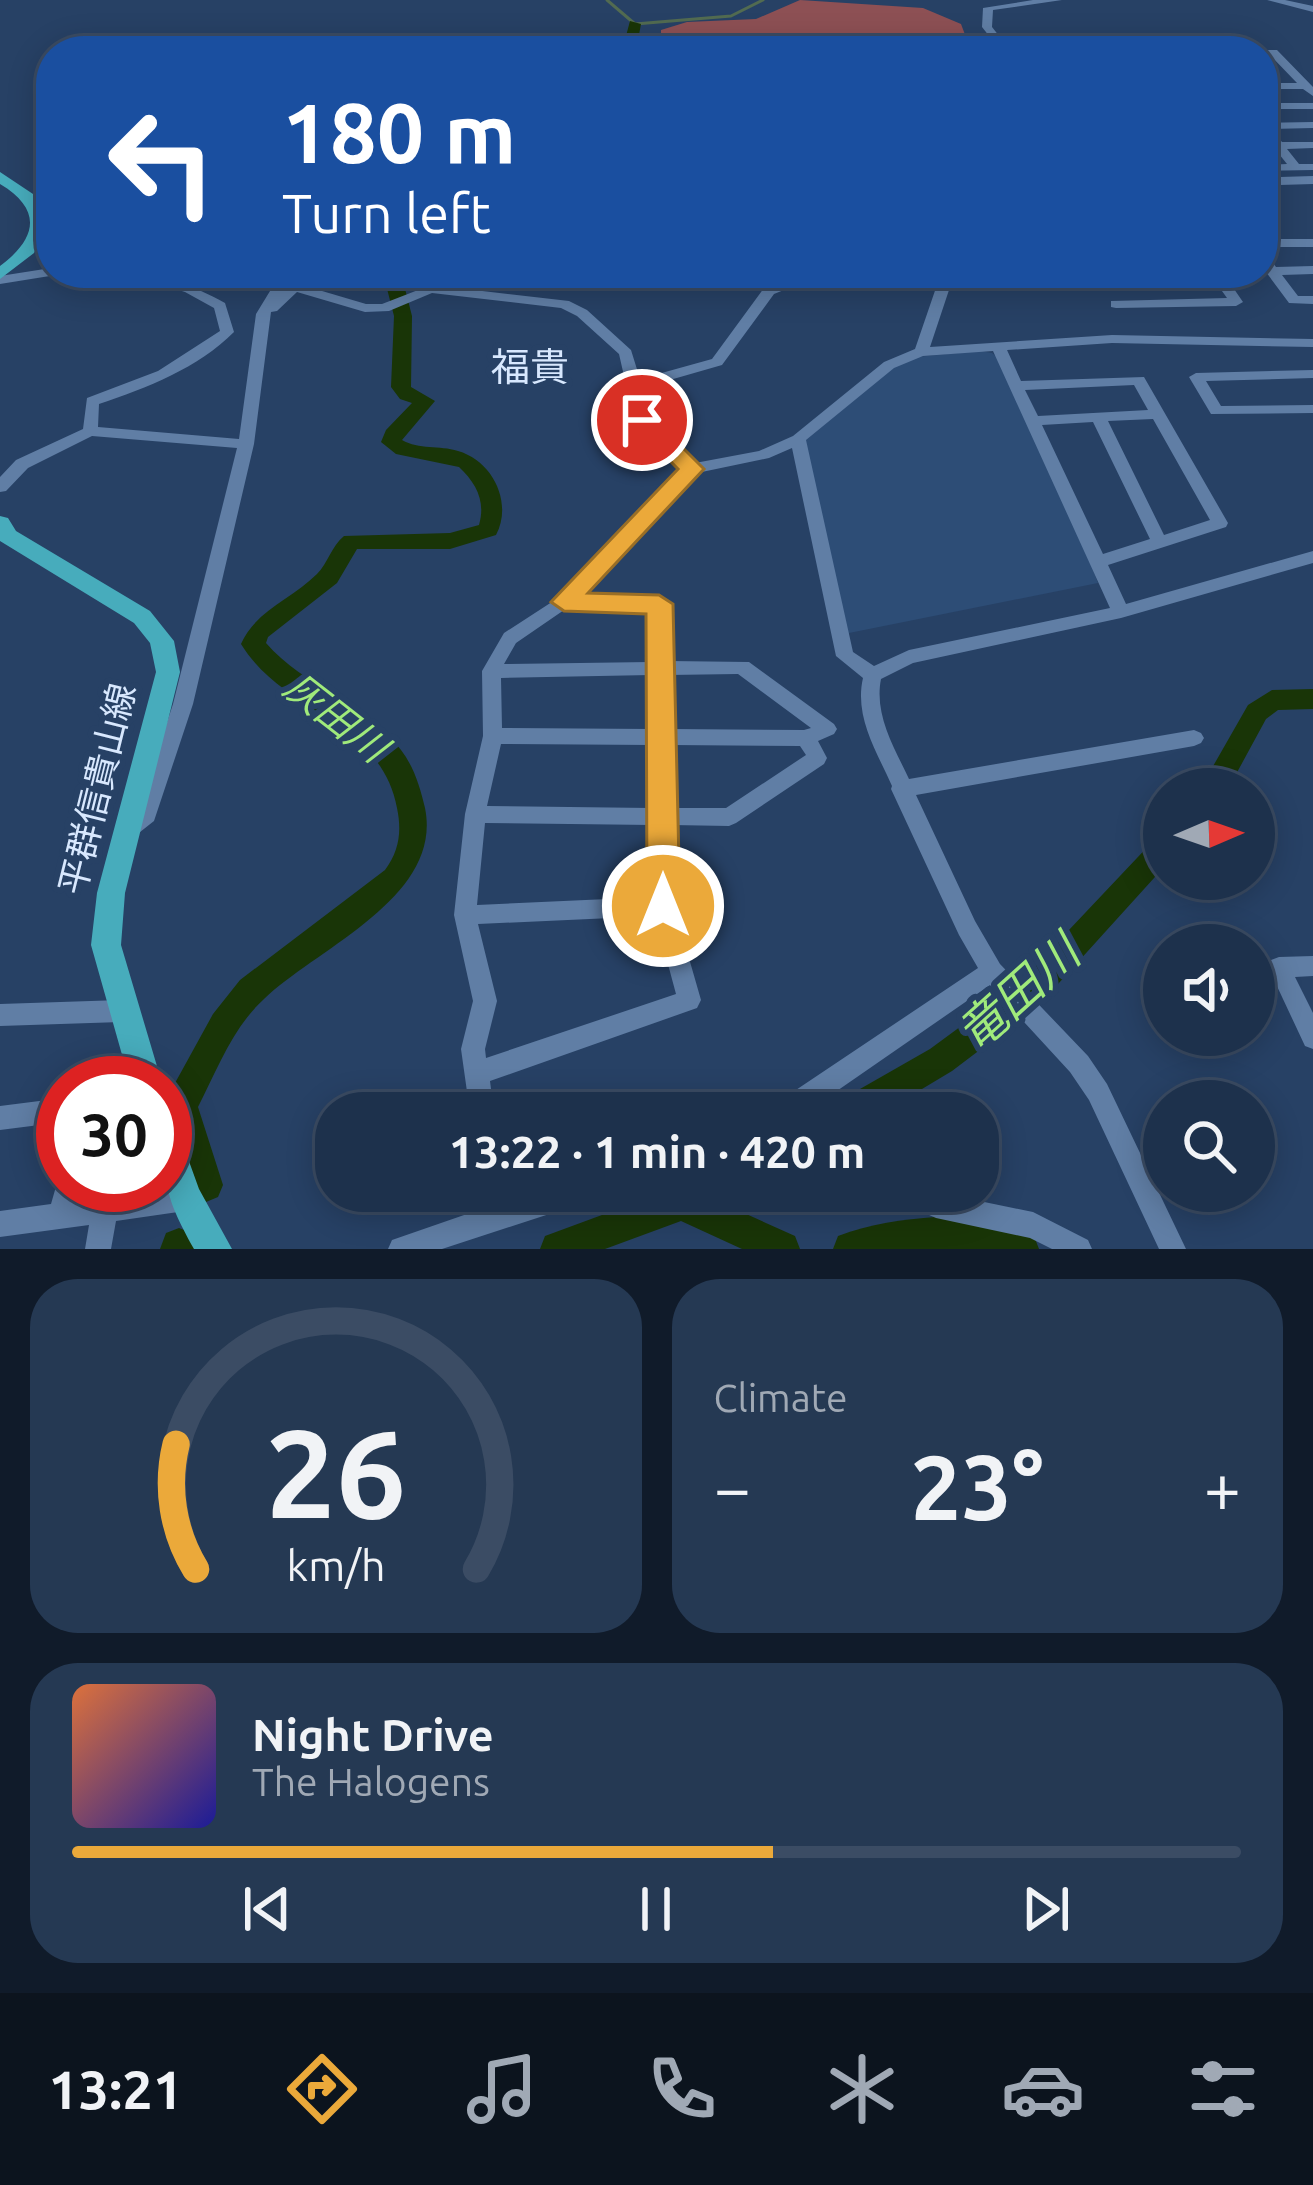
<!DOCTYPE html>
<html lang="en">
<head>
<meta charset="utf-8">
<style>
  :root { --surface:#1d314c; --page:#253953; --text:#f1f3f6; --muted:#a0a9b5; --line:#3b4c64; --accent:#eba93a }
  body { margin:0; font-family:Ubuntu,"Noto Sans JP",sans-serif; background:var(--page); color:var(--text); height:100vh; display:flex; flex-direction:column; font-size:45px; white-space:nowrap }
  * { box-sizing:border-box; margin:0 }
  p { font-size:39px; color:var(--muted) }
  .icon { flex:none; width:66px; height:66px; fill:none; stroke:currentColor; stroke-width:2; stroke-linecap:round; stroke-linejoin:round }
  .map { position:relative; height:1249px; overflow:hidden }
  .panel { display:flex; flex-direction:column; gap:30px; padding:30px; background:#101b2a; flex:1 }
  .panel>* { flex:none }
  .banner { position:absolute; left:36px; top:36px; width:1242px; height:252px; border-radius:48px; box-shadow:0 6px 30px #0003,0 0 0 3px var(--line); background:#1a4fa0; color:#fff; overflow:hidden }
  .needle { width:78px; rotate:88deg }
  .controls { position:absolute; left:1143px; top:768px; display:grid; gap:24px }
  .controls a { display:grid; place-items:center; width:132px; height:132px; border-radius:50%; background:var(--surface); box-shadow:0 6px 30px #0003,0 0 0 3px var(--line); font-size:60px }
  .speed { position:absolute; left:36px; top:1056px; display:flex; gap:24px; font-size:60px; font-weight:700; text-align:center }
  .speed>* { display:grid; place-content:center; width:156px; height:156px; border-radius:50%; background:var(--surface); box-shadow:0 6px 30px #0003,0 0 0 3px var(--line); line-height:1 }
  .speed .limit { border:18px solid #d22; background:#fff; color:#111 }
  .pin { position:absolute; display:grid; place-items:center; width:102px; height:102px; color:#fff; margin:-51px; border:6px solid #fff; border-radius:50%; box-shadow:0 3px 12px #0007 }
  .me { position:absolute; width:132px; margin:-66px; rotate:0deg; stroke-linejoin:round; filter:drop-shadow(0 0 9px #0008) }
  .turn { display:flex; align-items:center; gap:42px; height:252px; padding:0 48px; font-size:54px }
  .turn .icon { width:156px; height:156px; stroke-width:2.5 }
  .turn b { display:block; font-size:84px; line-height:102px }
  .big { font-size:90px; font-weight:700; line-height:1.1 }
  .panel .card { flex:1; display:flex; flex-direction:column; justify-content:center; gap:18px; min-width:0; padding:0 42px; border-radius:48px; background:var(--page) }
  .panel .dial { align-items:center; gap:0 }
  .dial svg { height:312px; overflow:visible; fill:none; stroke:var(--line); stroke-width:7; stroke-linecap:round; text-anchor:middle }
  .dial text { fill:var(--text); stroke:none }
  .song { display:flex; align-items:center; gap:36px }
  .cover { width:144px; height:144px; border-radius:18px; background:linear-gradient(135deg,hsl(20 70% 55%),hsl(240 70% 35%)) }
  .played { height:12px; border-radius:6px; background:linear-gradient(90deg,var(--accent) 60%,var(--line) 60%) }
  .keys { display:flex; justify-content:space-around; direction:ltr }
  .heat { display:flex; justify-content:space-between; align-items:center; font-size:66px; direction:ltr }
  .panel .tiles { flex:1; display:grid; gap:30px; grid-template-columns:1fr 1fr }
  .card:last-child { grid-column:span 2 }
  .trip { position:absolute; left:315px; top:1092px; width:684px; height:120px; border-radius:48px; background:var(--surface); box-shadow:0 6px 30px #0003,0 0 0 3px var(--line); font-weight:700; line-height:120px; text-align:center }
  .menu { display:flex; height:192px; justify-content:space-around; align-items:center; background:#0c141e; color:var(--muted) }
  .menu .icon { width:84px; height:84px }
  .menu .active { color:var(--accent) }
  .menu b { font-size:54px; color:var(--text) }
  .map>svg:first-child { display:block }
</style>
</head>
<body>
<div class="map">
<svg width="1313" height="1249" viewBox="0 0 1313 1249">
  <rect width="100%" height="100%" fill="#274165"/>
  <polygon fill="#2d4d76" points="980,351 992,353 999,359 1071,511 1098,583 844,634 802,443 905,358"/>
  <polygon fill="#8d5054" points="800,0 923,8 961,24 970,48 697,51 661,34 661,30 687,22 756,19"/>
  <g fill="none" stroke-linecap="round" stroke-linejoin="round">
    <polyline stroke="#526b51" stroke-width="3" points="607,0 635,24 731,16 763,0"/>
    <g fill="#193507" fill-rule="evenodd">
      <polygon points="630,21 641,24 636,51 622,51"/>
      <path d="M 383,273 L 401,273 L 412,316 L 411,387 L 435,401 L 402,440 C 419,450 439,445 458,451 C 493,461 513,503 496,535 L 450,549 L 357,549 L 337,583 L 268,637 L 266,643 C 304,687 366,703 401,750 C 414,767 420,787 425,808 C 443,897 319,947 264,999 C 233,1027 217,1070 198,1107 L 223,1185 L 218,1197 L 206,1202 L 194,1197 L 189,1185 L 165,1108 L 169,1094 L 213,1014 L 240,980 L 385,870 C 399,851 402,832 397,808 C 381,721 284,714 241,644 C 255,611 292,599 317,574 C 328,563 331,547 344,536 L 450,533 L 479,525 C 486,501 476,483 459,467 L 396,454 L 381,442 L 386,430 L 412,403 L 400,399 L 391,387 L 394,316 Z"/>
      <polygon points="1313,689 1313,709 1278,710 1266,719 1228,789 1200,789 1248,705 1272,690"/>
      <polygon points="1164,836 1164,867 1039,1005 952,1071 882,1113 834,1113 839,1101 930,1049 1017,985 1154,840"/>
      <polygon points="667,1191 731,1191 724,1204 795,1236 800,1249 742,1249 681,1221 605,1249 540,1249 545,1236"/>
      <path d="M 936,1217 C 970,1218 1002,1223 1034,1236 L 1039,1249 L 833,1249 L 838,1236 C 870,1224 903,1219 936,1217 Z"/>
      <polygon points="179,1228 192,1233 196,1249 160,1249 166,1233"/>
    </g>
    <g fill="#607ea5" fill-rule="evenodd">
      <polygon points="1033,0 1062,0 993,10 992,27 1011,51 1001,51 982,27 983,8"/>
      <polygon points="1267,0 1285,0 1313,6 1313,12"/>
      <polygon points="1259,50 1277,50 1313,87 1313,96 1303,89 1263,89 1263,83 1297,83 1270,55 1263,55 1263,51"/>
      <rect x="1263" y="103" width="50" height="6"/>
      <polygon points="1313,122 1313,128 1271,129 1282,142 1313,142 1313,148 1287,149 1299,164 1313,164 1313,170 1263,171 1263,165 1287,164 1275,149 1264,146 1270,143 1263,134 1263,123"/>
      <polygon points="1313,176 1313,184 1280,185 1274,181 1280,177"/>
      <rect x="1263" y="239" width="50" height="8"/>
      <polygon points="1263,255 1268,256 1276,267 1313,266 1313,274 1282,275 1298,296 1313,296 1313,304 1289,303 1263,268"/>
      <polygon points="51,268 51,273 56,275 0,284 0,276"/>
      <path d="M 126,273 C 163,273 194,286 225,303 L 234,332 C 198,368 147,388 99,404 L 98,427 L 239,439 L 256,314 L 281,273 L 295,273 L 285,289 L 295,283 L 366,304 L 382,304 L 431,285 L 569,301 L 587,310 L 631,350 L 640,379 L 712,359 L 764,288 L 807,273 L 826,273 L 774,294 L 722,365 L 642,388 L 649,419 L 695,463 L 759,451 L 793,436 L 884,362 L 915,349 L 939,279 L 950,273 L 969,273 L 952,281 L 930,347 L 1112,335 L 1313,339 L 1313,347 L 1112,343 L 1007,350 L 1021,381 L 1144,377 L 1228,523 L 1226,527 L 1108,565 L 1126,604 L 1313,551 L 1313,563 L 1121,618 L 913,663 L 881,679 C 874,715 894,747 909,779 L 1194,730 L 1201,733 L 1204,738 L 1201,743 L 1194,746 L 916,795 L 975,921 L 1000,964 L 1088,1056 L 1107,1084 L 1186,1249 L 1159,1249 L 1089,1100 L 1070,1072 L 990,985 L 805,1113 L 772,1113 L 775,1104 L 978,968 L 959,935 L 891,789 L 892,786 C 877,752 854,717 863,678 L 836,656 L 792,448 L 769,458 L 697,473 L 580,596 L 665,601 L 668,605 L 669,661 L 749,662 L 834,724 L 837,729 L 834,734 L 818,741 L 827,758 L 824,764 L 736,823 L 729,826 L 672,825 L 674,906 L 701,1000 L 697,1008 L 490,1081 L 494,1113 L 470,1113 L 461,1049 L 473,1001 L 454,915 L 465,814 L 483,736 L 482,671 L 504,633 L 558,598 L 683,469 L 634,420 L 619,354 L 577,316 L 561,308 L 432,293 L 389,311 L 365,312 L 297,292 L 277,311 L 271,312 L 254,444 L 193,704 L 154,821 L 135,836 L 128,839 L 121,836 L 118,830 L 121,824 L 138,810 L 173,704 L 237,448 L 92,436 L 28,468 L 6,491 L 0,492 L 0,477 L 16,460 L 83,429 L 87,398 L 158,371 L 220,331 L 214,308 L 185,292 ZM 993,351 L 1110,608 L 909,650 L 874,666 L 853,652 L 806,440 L 894,368 L 923,356 ZM 1134,385 L 1148,410 L 1038,416 L 1025,390 ZM 1153,419 L 1210,520 L 1164,535 L 1108,421 ZM 1093,422 L 1150,539 L 1103,554 L 1042,425 ZM 567,608 L 650,611 L 650,662 L 504,664 L 516,643 ZM 738,674 L 811,728 L 804,730 L 670,729 L 669,675 ZM 651,675 L 651,729 L 502,728 L 501,678 ZM 501,744 L 651,745 L 651,808 L 487,806 ZM 671,745 L 800,746 L 806,755 L 726,808 L 672,808 ZM 485,823 L 652,825 L 652,897 L 477,905 ZM 655,916 L 676,994 L 486,1058 L 485,1049 L 497,1001 L 478,924 Z"/>
      <polygon points="1111,273 1223,273 1243,302 1236,306 1116,308 1111,307 1111,301 1227,298 1212,277 1116,279 1111,278"/>
      <polygon points="1313,370 1313,378 1206,381 1221,406 1313,405 1313,413 1211,414 1189,377 1196,373"/>
      <polygon points="1313,956 1313,976 1295,977 1313,1013 1313,1049 1305,1046 1268,967 1271,960 1279,957"/>
      <polygon points="121,1000 129,1003 133,1011 129,1019 121,1022 0,1026 0,1004"/>
      <polygon points="63,1098 63,1122 0,1130 0,1106"/>
      <polygon points="63,1174 63,1185 81,1185 78,1200 185,1185 194,1189 198,1198 194,1207 185,1211 116,1221 111,1249 85,1249 89,1225 0,1237 0,1211 51,1204 59,1176"/>
      <polygon points="468,1191 494,1191 494,1206 540,1191 593,1191 589,1200 580,1204 442,1249 388,1249 392,1240 467,1214"/>
      <polygon points="936,1192 1033,1212 1088,1240 1092,1249 1052,1249 1030,1238 936,1218 927,1214 923,1205 927,1196"/>
    </g>
    <g fill="#47acbc" fill-rule="evenodd">
      <path d="M 0,172 L 36,196 L 47,224 L 34,253 L 0,279 L 0,266 C 38,238 42,209 0,184 Z"/>
      <polygon points="0,516 8,518 16,531 150,611 174,641 180,672 125,893 121,945 162,1083 130,1083 91,945 97,893 156,672 150,643 134,623 0,541"/>
      <path d="M 165,1123 L 177,1128 L 199,1189 L 232,1249 L 194,1249 C 163,1192 165,1187 165,1123 Z"/>
    </g>
  </g>
  <polygon fill="#eba93a" stroke="#996e26" stroke-width="3" points="642,413 650,415 704,469 588,593 659,595 673,604 680,906 675,916 663,920 652,916 647,906 646,614 564,611 551,602 678,469 630,420"/>
  <g text-anchor="middle" stroke-width="12" stroke-linejoin="round" paint-order="stroke">
    <g font-size="36" fill="#d8e8fe" stroke="#274165">
      <text transform="translate(97 789) rotate(-76)" y="13">平群信貴山線</text>
    </g>
    <g font-size="39" fill="#d8e8fe" stroke="#274165">
      <text x="530" y="381">福貴</text>
    </g>
    <g font-size="39" font-style="italic" fill="#a0ea7b" stroke="#274165">
      <text transform="translate(336 717) rotate(38)" y="14">灰田川</text>
    </g>
    <g font-size="48" font-style="italic" fill="#a0ea7b" stroke="#274165">
      <text transform="translate(1018 993) rotate(-42)" y="17">竜田川</text>
    </g>
  </g>
</svg>
<div class="controls">
<a><svg class="needle" viewBox="-14 -14 28 28"><path d="M0-13l5 13h-10z" fill="#e53935"/><path d="M0 13l5-13h-10z" fill="#a0a9b5"/></svg></a>
<a><svg class="icon" aria-label="sound" viewBox="0 0 24 24"><path d="M4 9h4l5-4v14l-5-4H4zM17 9q2 3 0 6"/></svg></a>
<a><svg class="icon" aria-label="search" viewBox="0 0 24 24"><circle cx="10" cy="10" r="6"/><path d="M15 15l6 6"/></svg></a>
</div>
<div class="speed"><div class="limit">30</div></div>
<div class="pin" style="left:642px;top:420px;background:#d93025"><svg class="icon" aria-label="arrive" viewBox="0 0 24 24"><path d="M6 21V4h12l-3 4 3 4H6"/></svg></div>
<svg class="me" style="left:663px;top:906px" viewBox="-20 -20 40 40"><circle r="17" fill="#eba93a" stroke="#fff" stroke-width="3"/><path d="M0-11L8 9 0 5-8 9z" fill="#fff"/></svg>
<div class="trip">13:22 · 1 min · 420 m</div>
<div class="banner">
<div class="turn"><svg class="icon" aria-label="left" viewBox="0 0 24 24"><path d="M17 20v-9H6M10 6l-5 5 5 5"/></svg><div><b>180 m</b>Turn left</div></div>
</div>
</div>
<section class="panel">
<div class="tiles">
<div class="card dial"><svg viewBox="0 0 100 80">
<path d="M14 69A42 42 0 1 1 86 69"/>
<path d="M14 69A42 42 0 0 1 9 37" stroke="#eba93a"/>
<text x="50" y="56" font-size="32" font-weight="700">26</text>
<text x="50" y="72" font-size="11">km/h</text>
</svg></div>
<div class="card"><p>Climate</p>
<div class="heat"><a>−</a><b class="big">23°</b><a>+</a></div>
</div>
<div class="card">
<div class="song"><i class="cover"></i><div><b>Night Drive</b><p>The Halogens</p></div></div>
<div class="played"></div>
<div class="keys"><svg class="icon" aria-label="previous" viewBox="0 0 24 24"><path d="M18 5L8 12l10 7zM5 5v14"/></svg><svg class="icon" aria-label="pause" viewBox="0 0 24 24"><path d="M8 5v14M16 5v14"/></svg><svg class="icon" aria-label="next" viewBox="0 0 24 24"><path d="M6 5l10 7-10 7zM19 5v14"/></svg></div>
</div>
</div>
</section>
<nav class="menu">
<b>13:21</b>
<svg class="icon active" aria-label="directions" viewBox="0 0 24 24"><path d="M12 3l9 9-9 9-9-9zM9 14v-3h6M13 9l2 2-2 2"/></svg>
<svg class="icon" aria-label="music" viewBox="0 0 24 24"><path d="M9 18V5l10-2v13"/><circle cx="6" cy="18" r="3"/><circle cx="16" cy="16" r="3"/></svg>
<svg class="icon" aria-label="phone" viewBox="0 0 24 24"><path d="M5 4h4l2 5-3 2q2 4 5 5l2-3 5 2v4C11 20 4 13 5 4z"/></svg>
<svg class="icon" aria-label="climate" viewBox="0 0 24 24"><path d="M12 3v18M4 7l16 10M4 17L20 7"/></svg>
<svg class="icon" aria-label="car" viewBox="0 0 24 24"><path d="M5 17H2v-5l4-1 3-4h7l3 4 3 1v5h-3M9 17h6M6 11h13"/><circle cx="7" cy="17" r="2"/><circle cx="17" cy="17" r="2"/></svg>
<svg class="icon" aria-label="filters" viewBox="0 0 24 24"><path d="M4 7h16M4 17h16"/><circle cx="9" cy="7" r="2"/><circle cx="15" cy="17" r="2"/></svg>
</nav>
</body>
</html>
